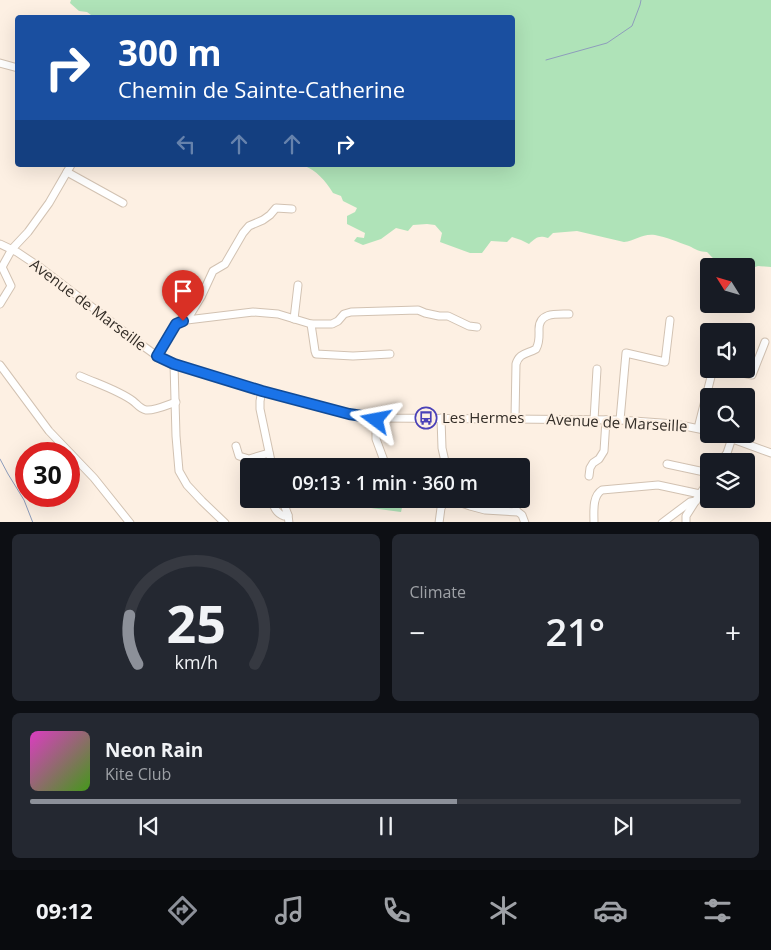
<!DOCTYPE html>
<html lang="en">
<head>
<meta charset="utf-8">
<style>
  :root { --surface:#171b24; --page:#242831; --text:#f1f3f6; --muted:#9ea1a6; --line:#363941; --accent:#8c9099 }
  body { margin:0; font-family:"Open Sans",sans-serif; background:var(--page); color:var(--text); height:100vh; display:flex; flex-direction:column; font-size:19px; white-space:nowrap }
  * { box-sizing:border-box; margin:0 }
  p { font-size:16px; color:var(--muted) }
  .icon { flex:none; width:28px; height:28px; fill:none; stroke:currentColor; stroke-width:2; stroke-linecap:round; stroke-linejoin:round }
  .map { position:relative; height:522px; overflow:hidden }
  .side { display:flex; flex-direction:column; gap:12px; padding:12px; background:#0d0f14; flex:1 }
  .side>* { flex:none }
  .top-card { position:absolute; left:15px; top:15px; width:500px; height:152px; border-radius:5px; box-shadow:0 5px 20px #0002; background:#1a4fa0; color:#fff; overflow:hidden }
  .needle { width:32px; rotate:307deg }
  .tools { position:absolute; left:700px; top:258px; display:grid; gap:10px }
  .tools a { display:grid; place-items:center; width:55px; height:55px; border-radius:5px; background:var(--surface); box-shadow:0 5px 20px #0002; font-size:25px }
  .speed { position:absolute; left:15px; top:442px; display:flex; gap:10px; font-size:25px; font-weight:700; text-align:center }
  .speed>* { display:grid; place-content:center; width:65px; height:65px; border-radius:50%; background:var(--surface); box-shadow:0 5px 20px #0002; line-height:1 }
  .speed .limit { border:8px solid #d22; background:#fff; color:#111 }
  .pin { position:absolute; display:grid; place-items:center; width:42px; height:42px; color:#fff; margin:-51px -21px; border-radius:50% 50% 50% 0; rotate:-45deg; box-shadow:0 0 5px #0007 }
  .pin .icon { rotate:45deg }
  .me { position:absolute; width:55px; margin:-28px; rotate:283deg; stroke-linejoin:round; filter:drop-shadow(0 0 4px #0008) }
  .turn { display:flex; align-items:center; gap:18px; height:105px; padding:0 20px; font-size:22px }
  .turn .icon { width:65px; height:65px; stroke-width:2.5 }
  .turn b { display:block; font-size:35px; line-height:42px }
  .lanes { display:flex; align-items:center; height:48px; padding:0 20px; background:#0003; justify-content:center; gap:25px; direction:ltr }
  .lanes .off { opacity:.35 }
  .big { font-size:38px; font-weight:600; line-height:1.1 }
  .side .widget { flex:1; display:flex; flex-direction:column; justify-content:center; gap:8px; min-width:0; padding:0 18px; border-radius:8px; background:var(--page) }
  .side .dial { align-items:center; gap:0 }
  .dial svg { height:130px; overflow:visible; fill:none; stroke:var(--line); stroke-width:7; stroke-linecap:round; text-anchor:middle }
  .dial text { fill:var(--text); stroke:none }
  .song { display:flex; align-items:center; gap:15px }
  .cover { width:60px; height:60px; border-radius:8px; background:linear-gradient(135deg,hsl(310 70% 55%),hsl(100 70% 35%)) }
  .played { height:5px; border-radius:2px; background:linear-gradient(90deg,var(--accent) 60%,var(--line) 60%) }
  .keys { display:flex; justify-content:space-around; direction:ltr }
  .heat { display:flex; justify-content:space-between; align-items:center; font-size:28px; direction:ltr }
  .side .tiles { flex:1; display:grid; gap:12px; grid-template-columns:1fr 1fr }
  .widget:last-child { grid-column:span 2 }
  .trip { position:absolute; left:240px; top:458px; width:290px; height:50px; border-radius:5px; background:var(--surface); box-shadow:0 5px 20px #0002; font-weight:600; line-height:50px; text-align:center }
  .tab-bar { display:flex; height:80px; justify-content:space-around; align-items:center; background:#090b0e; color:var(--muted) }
  .tab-bar .icon { width:35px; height:35px }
  .tab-bar .current { color:var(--accent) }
  .tab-bar b { font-size:22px; color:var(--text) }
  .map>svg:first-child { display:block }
</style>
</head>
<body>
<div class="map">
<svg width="771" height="523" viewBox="0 0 771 523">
  <rect width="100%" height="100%" fill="#fdf0e3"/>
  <g fill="#afe3b8">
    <path d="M 71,0 L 771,0 L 771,267 L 758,266 L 746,270 L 746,266 C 725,266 722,268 707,252 C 700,252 695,249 689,246 C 678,242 666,237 655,235 C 643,233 635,241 624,242 L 577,231 L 553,233 L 548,238 C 538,235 536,238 529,244 L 521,240 L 512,237 L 507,242 L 491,241 L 482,253 L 470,253 L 440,242 L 442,233 L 435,225 L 427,224 L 413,225 L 408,231 L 396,228 L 381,239 L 363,245 L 354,241 L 357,237 L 364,238 L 365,233 L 347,224 L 347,216 L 355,212 L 357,208 L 343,201 L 341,196 L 333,193 C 325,180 317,171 303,165 L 512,165 L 512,18 L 95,18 L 87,12 L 79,11 L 70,3 Z"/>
    <polygon points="373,499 404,499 401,512 371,508"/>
  </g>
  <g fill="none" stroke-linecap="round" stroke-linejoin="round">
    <g stroke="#8e9dbc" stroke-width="1">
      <polyline points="546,60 607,43 632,26 640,5 641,0"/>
      <polyline points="0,459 8,474 24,500 33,523"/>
    </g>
    <g stroke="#d2c2b2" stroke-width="9">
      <g id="minor">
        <polyline points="0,63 18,68"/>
        <polyline points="67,172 123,203"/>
        <polyline points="0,244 17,252 41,268 139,343 157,356 174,364 218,378 320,407 349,414 380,418 620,420 675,424 709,431"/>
        <polyline points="0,304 11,286 2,267 12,249 28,232 49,203 71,165"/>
        <polyline points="294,319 298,285"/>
        <polyline points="187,320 201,297 213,271 225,264 243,233 249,226 263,220 270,215 276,208 292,209"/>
        <polyline points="311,324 315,351 316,354 353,356 390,354"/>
        <polyline points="157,356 176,324 187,320 253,312 278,314 311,324 332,324 338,321 344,314 351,312 418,310 425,313 439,316 448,316 469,326 477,327"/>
        <polyline points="174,364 176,436 179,471 187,485 202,501 225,523"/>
        <polyline points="0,365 49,431 94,478 130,523"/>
        <polyline points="723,369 752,375 765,342"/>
        <path d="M 80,376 C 98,384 118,390 133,401 C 137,404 140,409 146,410 C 155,411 167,405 176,402"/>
        <polyline points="262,391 260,401 260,409 272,466"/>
        <polyline points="376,418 376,439 386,466"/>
        <polyline points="441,418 442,448 446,466"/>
        <path d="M 515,418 L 516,364 C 519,353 527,354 536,349 C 540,342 539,336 539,329 C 539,312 557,314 569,314"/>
        <polyline points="594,420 597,369"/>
        <polyline points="620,420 626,353 665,362 670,320"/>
        <polyline points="698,428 713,369"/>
        <polyline points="719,434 771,453"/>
        <polyline points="236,446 239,456 249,459 269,453"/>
        <polyline points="721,461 727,453 732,438"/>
        <polyline points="667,464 709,473"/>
        <polyline points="589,476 590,468 593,463 599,459 604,451 606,420"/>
        <path d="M 271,499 C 274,507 276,513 284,516 L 288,515"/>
        <polyline points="282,499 288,515 289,523"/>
        <polyline points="450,499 470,506 485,510 518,512 522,515 525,523"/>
        <polyline points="516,511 516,499"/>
        <polyline points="439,523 441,508 446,499"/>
        <path d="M 594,523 C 594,512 592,496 602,490 L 658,485 L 700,494"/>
        <polyline points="662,523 690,502 696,501"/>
        <polyline points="686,523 686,516 709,480"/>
      </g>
    </g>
    <use href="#minor" stroke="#fff" stroke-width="7"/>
  </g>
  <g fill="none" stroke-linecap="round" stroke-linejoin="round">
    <g stroke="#114b97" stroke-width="12">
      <polyline id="route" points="183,321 176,324 157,356 174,364 262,391 349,414 376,418 376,420"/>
    </g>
    <use href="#route" stroke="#1a73e8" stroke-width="9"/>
  </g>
  <defs>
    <g id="bus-ring" transform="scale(1.125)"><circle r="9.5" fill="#fdf0e3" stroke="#4a41b8" stroke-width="1.5"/><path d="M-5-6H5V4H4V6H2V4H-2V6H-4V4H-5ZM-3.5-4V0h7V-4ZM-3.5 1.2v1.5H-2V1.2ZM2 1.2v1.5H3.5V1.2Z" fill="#4a41b8"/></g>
  </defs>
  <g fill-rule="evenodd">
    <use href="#bus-ring" x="426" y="418"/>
  </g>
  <g text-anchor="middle" stroke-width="4.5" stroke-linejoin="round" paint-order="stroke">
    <g font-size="15" fill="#342e28" stroke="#fdf0e3">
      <text transform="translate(88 305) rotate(37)" y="5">Avenue de Marseille</text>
      <text transform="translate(617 423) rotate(3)" y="5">Avenue de Marseille</text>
    </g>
    <g font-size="15" fill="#342e28" stroke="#fdf0e3" text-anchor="start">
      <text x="442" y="423">Les Hermes</text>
    </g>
  </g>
</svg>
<div class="tools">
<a><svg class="needle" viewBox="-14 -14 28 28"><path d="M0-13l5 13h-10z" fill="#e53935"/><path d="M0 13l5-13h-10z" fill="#9ea1a6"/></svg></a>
<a><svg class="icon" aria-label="sound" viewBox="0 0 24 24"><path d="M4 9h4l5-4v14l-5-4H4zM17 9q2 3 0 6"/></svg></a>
<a><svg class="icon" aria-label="search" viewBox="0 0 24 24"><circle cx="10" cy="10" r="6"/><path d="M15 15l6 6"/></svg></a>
<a><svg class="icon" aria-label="layers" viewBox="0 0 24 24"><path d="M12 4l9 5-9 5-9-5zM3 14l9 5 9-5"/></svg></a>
</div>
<div class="speed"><div class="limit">30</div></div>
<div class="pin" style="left:183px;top:321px;background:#d93025"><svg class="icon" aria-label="arrive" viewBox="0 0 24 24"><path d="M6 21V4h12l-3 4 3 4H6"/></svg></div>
<svg class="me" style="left:376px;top:420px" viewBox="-20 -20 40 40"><path d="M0-17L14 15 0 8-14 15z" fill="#1a73e8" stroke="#fff" stroke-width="4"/></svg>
<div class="trip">09:13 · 1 min · 360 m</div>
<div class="top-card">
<div class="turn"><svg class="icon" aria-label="right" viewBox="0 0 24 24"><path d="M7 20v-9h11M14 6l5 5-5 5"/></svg><div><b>300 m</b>Chemin de Sainte-Catherine</div></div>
<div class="lanes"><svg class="icon off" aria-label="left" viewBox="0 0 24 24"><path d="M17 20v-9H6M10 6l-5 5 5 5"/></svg><svg class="icon off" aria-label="ahead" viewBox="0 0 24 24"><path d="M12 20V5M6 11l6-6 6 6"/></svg><svg class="icon off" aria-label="ahead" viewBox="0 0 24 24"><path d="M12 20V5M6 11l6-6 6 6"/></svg><svg class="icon" aria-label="right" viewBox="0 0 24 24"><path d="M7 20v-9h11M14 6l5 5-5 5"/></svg></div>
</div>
</div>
<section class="side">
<div class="tiles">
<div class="widget dial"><svg viewBox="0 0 100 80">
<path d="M14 69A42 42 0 1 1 86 69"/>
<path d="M14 69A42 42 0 0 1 9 39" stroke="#8c9099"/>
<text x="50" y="56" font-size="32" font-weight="700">25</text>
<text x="50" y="72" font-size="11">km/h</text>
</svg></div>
<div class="widget"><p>Climate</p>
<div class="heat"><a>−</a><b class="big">21°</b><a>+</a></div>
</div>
<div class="widget">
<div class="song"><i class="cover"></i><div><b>Neon Rain</b><p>Kite Club</p></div></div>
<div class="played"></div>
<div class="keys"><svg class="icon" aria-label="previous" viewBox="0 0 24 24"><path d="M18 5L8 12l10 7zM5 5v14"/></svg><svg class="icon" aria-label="pause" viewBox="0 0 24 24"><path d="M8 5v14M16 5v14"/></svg><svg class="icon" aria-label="next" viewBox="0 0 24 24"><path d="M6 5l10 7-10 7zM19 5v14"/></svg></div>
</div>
</div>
</section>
<nav class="tab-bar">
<b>09:12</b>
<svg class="icon current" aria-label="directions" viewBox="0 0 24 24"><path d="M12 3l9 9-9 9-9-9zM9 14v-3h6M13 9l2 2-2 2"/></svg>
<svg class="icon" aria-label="music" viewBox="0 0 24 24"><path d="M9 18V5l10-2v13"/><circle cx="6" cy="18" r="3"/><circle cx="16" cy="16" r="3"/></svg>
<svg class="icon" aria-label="phone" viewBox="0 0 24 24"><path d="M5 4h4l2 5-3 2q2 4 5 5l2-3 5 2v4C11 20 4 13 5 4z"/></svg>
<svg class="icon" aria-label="climate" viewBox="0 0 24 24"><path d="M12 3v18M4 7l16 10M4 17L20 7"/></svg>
<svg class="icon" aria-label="car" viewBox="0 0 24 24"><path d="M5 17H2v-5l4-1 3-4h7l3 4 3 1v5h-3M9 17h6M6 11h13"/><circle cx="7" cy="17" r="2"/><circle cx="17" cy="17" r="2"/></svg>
<svg class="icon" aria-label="filters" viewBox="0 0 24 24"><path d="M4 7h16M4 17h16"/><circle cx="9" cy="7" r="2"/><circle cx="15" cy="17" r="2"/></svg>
</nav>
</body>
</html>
